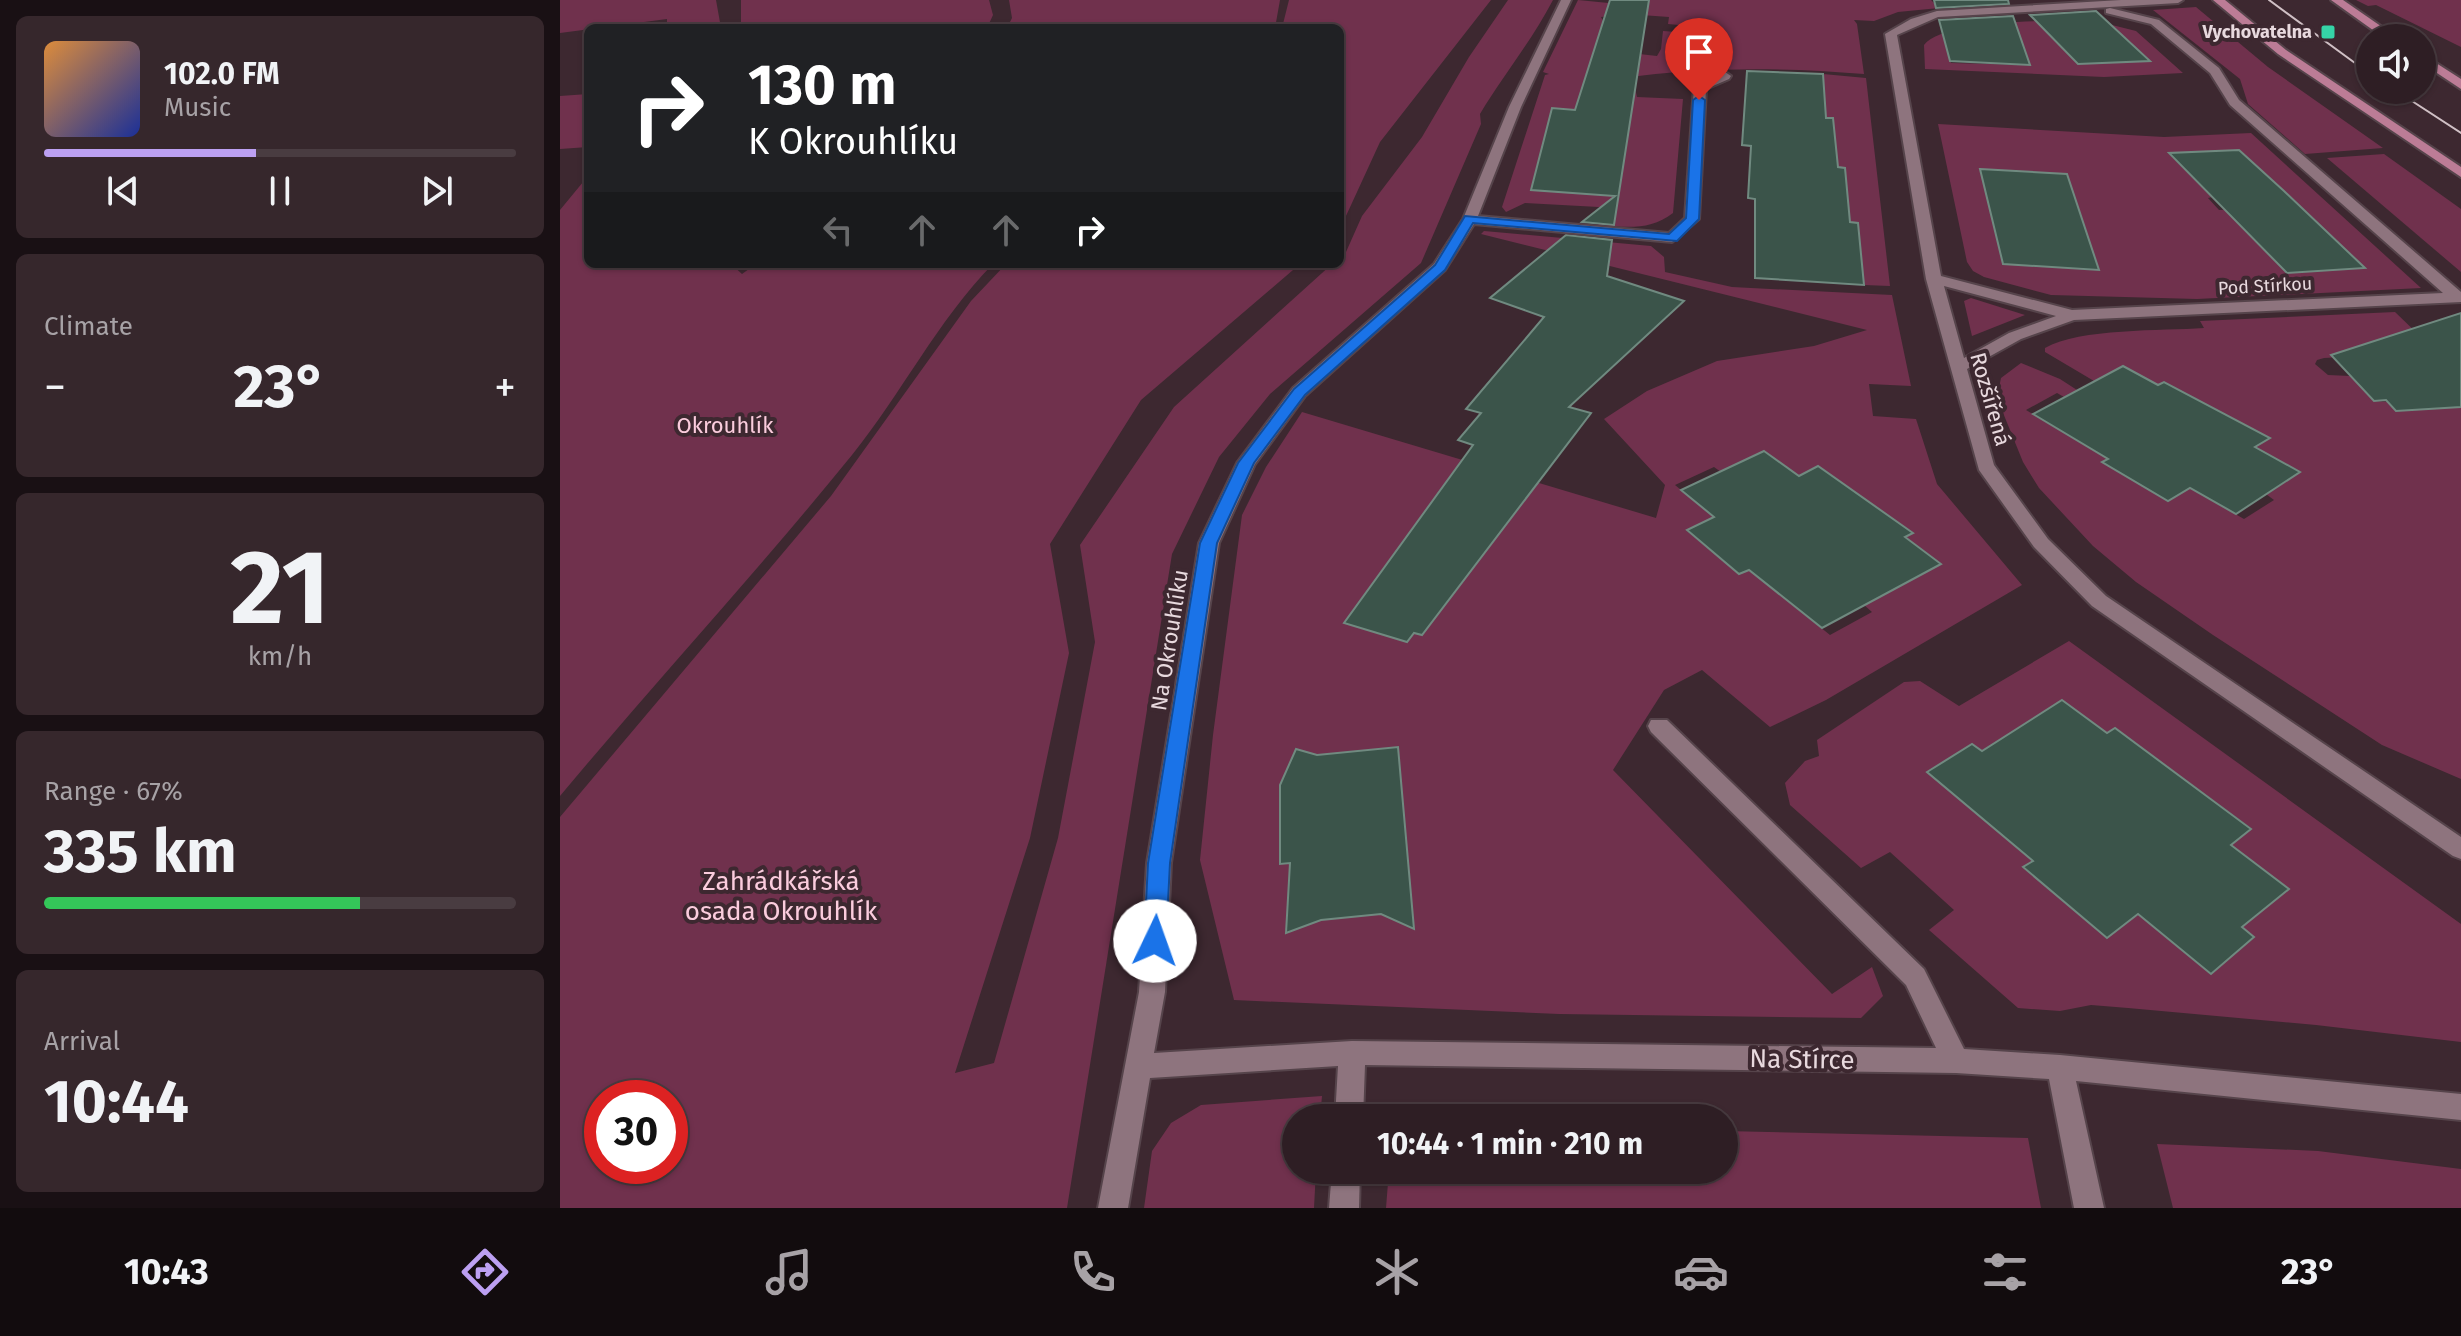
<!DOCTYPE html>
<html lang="en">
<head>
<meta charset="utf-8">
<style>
  :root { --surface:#2e1e24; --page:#36272c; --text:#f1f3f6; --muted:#a7a2a6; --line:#493c41; --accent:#bca0f2 }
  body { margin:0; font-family:"Fira Sans",sans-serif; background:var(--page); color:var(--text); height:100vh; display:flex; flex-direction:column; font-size:30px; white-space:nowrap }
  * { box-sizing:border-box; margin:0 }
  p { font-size:26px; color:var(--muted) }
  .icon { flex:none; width:44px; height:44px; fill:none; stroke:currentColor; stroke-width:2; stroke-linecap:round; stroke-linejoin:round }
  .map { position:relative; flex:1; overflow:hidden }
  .panel { display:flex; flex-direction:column; gap:16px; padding:16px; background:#191014; width:560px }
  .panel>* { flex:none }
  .banner { position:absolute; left:24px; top:24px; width:760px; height:244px; border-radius:12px; box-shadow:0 2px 6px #0004,0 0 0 2px var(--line); background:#202124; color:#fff; overflow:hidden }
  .controls { position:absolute; left:1796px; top:24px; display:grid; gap:16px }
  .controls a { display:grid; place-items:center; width:80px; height:80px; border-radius:50%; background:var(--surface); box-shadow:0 2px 6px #0004,0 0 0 2px var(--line); font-size:40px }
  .speed { position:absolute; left:24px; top:1080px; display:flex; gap:16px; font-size:40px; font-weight:700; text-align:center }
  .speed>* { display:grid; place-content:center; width:104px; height:104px; border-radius:50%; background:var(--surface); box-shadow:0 2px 6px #0004,0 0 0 2px var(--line); line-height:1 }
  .speed .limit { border:12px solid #d22; background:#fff; color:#111 }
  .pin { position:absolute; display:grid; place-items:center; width:68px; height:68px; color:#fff; margin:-82px -34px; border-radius:50% 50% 50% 0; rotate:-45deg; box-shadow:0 0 8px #0007 }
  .pin .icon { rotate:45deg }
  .me { position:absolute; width:88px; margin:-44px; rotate:3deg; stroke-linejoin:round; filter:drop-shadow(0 0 6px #0008) }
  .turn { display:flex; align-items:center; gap:28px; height:168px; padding:0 32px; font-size:36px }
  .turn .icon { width:104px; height:104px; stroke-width:2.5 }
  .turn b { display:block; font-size:56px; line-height:68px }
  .lanes { display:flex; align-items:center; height:76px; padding:0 32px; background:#0003; justify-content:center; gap:40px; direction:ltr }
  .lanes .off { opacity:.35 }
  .big { font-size:60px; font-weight:700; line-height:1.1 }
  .panel .card { flex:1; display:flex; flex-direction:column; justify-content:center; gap:12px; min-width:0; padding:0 28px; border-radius:12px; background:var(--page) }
  .panel .dial { align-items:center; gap:0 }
  .dial b { font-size:104px; line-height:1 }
  .song { display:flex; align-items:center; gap:24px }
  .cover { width:96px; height:96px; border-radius:12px; background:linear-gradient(135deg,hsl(30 70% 55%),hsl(230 70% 35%)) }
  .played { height:8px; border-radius:4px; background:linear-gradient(90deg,var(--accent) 45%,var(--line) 45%) }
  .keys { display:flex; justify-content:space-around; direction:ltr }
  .heat { display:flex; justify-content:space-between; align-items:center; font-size:44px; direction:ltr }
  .charge { height:12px; border-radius:6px; background:linear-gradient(90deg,#34c759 67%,var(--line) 0) }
  .trip { position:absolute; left:722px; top:1104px; width:456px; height:80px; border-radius:40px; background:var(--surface); box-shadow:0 2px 6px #0004,0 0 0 2px var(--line); font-weight:700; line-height:80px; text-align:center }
  .tabs { display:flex; height:128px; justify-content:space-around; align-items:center; background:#120c0e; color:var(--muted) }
  .tabs .icon { width:56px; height:56px }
  .tabs .on { color:var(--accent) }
  .tabs b { font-size:36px; color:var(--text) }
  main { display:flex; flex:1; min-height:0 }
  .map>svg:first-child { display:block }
</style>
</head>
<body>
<main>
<section class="panel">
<div class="card">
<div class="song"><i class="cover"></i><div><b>102.0 FM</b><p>Music</p></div></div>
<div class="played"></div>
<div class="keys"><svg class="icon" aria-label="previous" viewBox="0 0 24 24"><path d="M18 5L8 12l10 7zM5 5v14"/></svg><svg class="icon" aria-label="pause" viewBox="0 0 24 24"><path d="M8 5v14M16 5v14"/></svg><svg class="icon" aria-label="next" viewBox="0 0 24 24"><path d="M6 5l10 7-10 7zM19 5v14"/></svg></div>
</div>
<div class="card"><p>Climate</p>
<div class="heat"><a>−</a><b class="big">23°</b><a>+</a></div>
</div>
<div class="card dial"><b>21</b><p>km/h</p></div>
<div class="card"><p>Range · 67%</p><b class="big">335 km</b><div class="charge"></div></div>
<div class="card"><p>Arrival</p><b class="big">10:44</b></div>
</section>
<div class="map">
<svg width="1901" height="1208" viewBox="0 0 1901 1208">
  <rect width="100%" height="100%" fill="#3d2830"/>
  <g fill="#70314d" fill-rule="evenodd">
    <polygon points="0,0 156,0 161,28 107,28 107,19 0,33"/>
    <polygon points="181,0 429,0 433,15 427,28 181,28"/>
    <polygon points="449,0 720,0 715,28 447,28 452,18"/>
    <polygon points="729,0 931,0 820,142 780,229 780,28 722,28"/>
    <path d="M 948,0 L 993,0 C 971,42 944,74 920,114 L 921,124 L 861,263 L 710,394 L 659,457 L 612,554 L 507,1208 L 0,1208 L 0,817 L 271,496 L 411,301 L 446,264 L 740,264 L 581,400 L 490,544 L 509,653 L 470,838 L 395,1073 L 434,1063 L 498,838 L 535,642 L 520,545 L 614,407 L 772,264 L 780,264 L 780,257 L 786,252 L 802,216 L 862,137 L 909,57 ZM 42,1098 L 110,1098 L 110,1166 L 42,1166 Z"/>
    <path d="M 1018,0 L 1079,6 L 1082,0 L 1371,0 L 1379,8 L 1338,12 L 1314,21 L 1294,20 L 1297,24 L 1304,74 C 1220,67 1145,67 1061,78 L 1075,88 L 1077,97 L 1123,99 L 1113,213 C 1090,231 1066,227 1038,225 L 1057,208 L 965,203 L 946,212 L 942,207 L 985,75 L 989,74 L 983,72 ZM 1067,14 L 1109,17 L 1108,24 L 1119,25 L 1117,32 L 1103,31 L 1101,49 L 1097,56 L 1035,49 L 1043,21 L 1041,17 ZM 993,109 L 1071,113 L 1059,196 L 972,190 Z"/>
    <polygon points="1796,0 1901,0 1901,47 1816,5 1808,6"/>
    <polygon points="1636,7 1708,67 1823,148 1745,154 1688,104 1680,79 1593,10"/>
    <path d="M 1532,20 L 1576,31 L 1623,73 L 1544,77 L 1365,69 L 1364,45 C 1383,19 1497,21 1532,20 ZM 1561,34 L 1589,60 L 1513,36 ZM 1387,49 L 1470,65 L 1391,63 Z"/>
    <polygon points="1263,74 1306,78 1330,286 1304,285 1298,223 1290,222 1285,168 1278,167 1273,119 1266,118"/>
    <polygon points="28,94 28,147 0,149 0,96"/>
    <path d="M 1378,124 L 1604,137 L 1691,133 L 1861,288 L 1637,299 L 1491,295 L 1424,277 L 1413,271 L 1407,262 ZM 1679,150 L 1739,205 L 1659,210 L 1648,198 L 1652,197 L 1609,154 ZM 1420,169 L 1507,174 L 1538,270 L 1443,264 ZM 1769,234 L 1804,268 L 1727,273 L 1693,239 Z"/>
    <polygon points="1824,154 1901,209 1901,272 1767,158"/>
    <path d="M 28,176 L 28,264 L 171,264 L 182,274 L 196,264 L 433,264 C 377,321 342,393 292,455 C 198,571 96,681 0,796 L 0,210 Z"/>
    <path d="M 924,231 L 1091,246 L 1104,257 L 1105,272 L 1172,287 L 1332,295 L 1351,386 L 1309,384 L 1313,416 L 1356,419 L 1377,484 L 1462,585 L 1266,700 L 1210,727 L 1142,670 L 1104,690 L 1053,770 L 1272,994 L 1312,967 L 1323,996 L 1301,1018 L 999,1014 L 674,1000 L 640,860 L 653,735 L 682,515 L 706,467 L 742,412 L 1096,518 L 1105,485 L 1044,419 L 1087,391 L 1157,361 L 1254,346 L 1307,330 L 921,234 ZM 1154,467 L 1161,472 L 1239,476 L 1258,467 L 1352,533 L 1345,537 L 1380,564 L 1304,605 L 1312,612 L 1270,635 L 1189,570 L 1179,574 L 1127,531 L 1154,517 L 1115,485 Z"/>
    <polygon points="1411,298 1465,315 1412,336 1404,301"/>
    <path d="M 1835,312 L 1862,338 L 1841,354 L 1764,358 L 1757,360 L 1755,364 L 1768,375 L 1790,376 L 1814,401 L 1901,407 L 1901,779 L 1822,745 L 1653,635 L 1576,582 L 1533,546 L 1479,488 L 1463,462 L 1437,398 L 1441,378 L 1461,363 L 1500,379 L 1517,390 L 1504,397 L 1497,393 L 1466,410 L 1548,459 L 1543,462 L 1608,501 L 1630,488 L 1684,519 L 1714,500 L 1706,494 L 1695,447 L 1709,438 L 1604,382 L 1598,385 L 1563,366 L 1534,381 L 1485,352 L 1485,348 C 1520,328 1602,331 1644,328 L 1640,321 Z"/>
    <path d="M 1509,641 L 1901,924 L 1901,1042 L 1756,1025 L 1568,1008 L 1531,1005 L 1500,1011 L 1458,1008 L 1369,930 L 1394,910 L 1330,852 L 1301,868 L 1230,805 L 1225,783 L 1245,761 L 1259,756 L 1257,740 L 1344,682 L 1360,681 L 1399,706 ZM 1555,728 L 1691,828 L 1671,845 L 1729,889 L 1682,927 L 1694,938 L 1651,973 L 1578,914 L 1547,937 L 1464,867 L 1473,861 L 1368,773 L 1412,744 L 1422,751 L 1547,733 Z"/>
    <polygon points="762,1096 760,1118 736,1118 736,1170 756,1170 754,1208 584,1208 592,1151 611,1123 641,1105"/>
    <polygon points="1164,1131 1468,1138 1481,1208 826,1208 829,1170 1164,1170"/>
    <polygon points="1597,1144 1758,1151 1901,1169 1901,1208 1613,1208"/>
  </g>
  <g fill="#3b544a" stroke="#708a80" stroke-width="2">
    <polygon points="1050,0 1089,0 1054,225 1022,222 1055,196 971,190 992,108 1015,110"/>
    <polygon points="1374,0 1448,0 1449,4 1376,8"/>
    <polygon points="1536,11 1590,61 1518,64 1470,15"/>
    <polygon points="1453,16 1470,65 1390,61 1379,20"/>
    <polygon points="1187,71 1263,74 1266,118 1273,118 1278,167 1285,168 1290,222 1298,223 1304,285 1195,278 1195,199 1188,198 1191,146 1182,145"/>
    <polygon points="1679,150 1724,191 1805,268 1727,273 1609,153"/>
    <polygon points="1420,169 1507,174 1539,270 1443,264"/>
    <polygon points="1006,235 1052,240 1047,276 1124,301 1009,407 1031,413 862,635 854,633 847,642 784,623 913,445 898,440 921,413 906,409 984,317 930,298"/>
    <polygon points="1901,313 1901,407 1836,411 1826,400 1814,401 1771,355"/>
    <polygon points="1563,366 1598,385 1604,382 1710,438 1695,447 1740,472 1676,514 1630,488 1608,501 1542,462 1548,459 1473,414"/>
    <polygon points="1204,451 1239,476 1258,466 1353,533 1345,537 1381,564 1262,628 1189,570 1179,574 1127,530 1154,517 1121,490"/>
    <polygon points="1502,700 1547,733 1555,728 1691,829 1671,845 1729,889 1682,927 1694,937 1651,974 1578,914 1547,938 1463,867 1473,861 1367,772 1412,744 1422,751"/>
    <polygon points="838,747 854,929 821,914 761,920 726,933 730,863 720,864 720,785 736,749 757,755"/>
  </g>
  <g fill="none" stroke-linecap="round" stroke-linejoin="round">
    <g stroke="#56444b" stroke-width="4">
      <g id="minor">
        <polygon points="1001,0 1011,0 961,107 918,216 1109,233 1125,218 1134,87 1165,72 1171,76 1169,79 1146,89 1139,219 1112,242 914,224 885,270 745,396 695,464 659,543 611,863 605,992 594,1053 792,1041 1376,1048 1346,985 1091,732 1088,726 1091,720 1107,720 1364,969 1404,1049 1500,1055 1901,1094 1901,1120 1516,1081 1544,1208 1514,1208 1489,1079 1396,1073 805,1065 803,1118 775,1118 778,1066 590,1078 568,1208 538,1208 579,992 587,863 639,543 677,463 733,388 874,264 903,219 949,107"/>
        <path d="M 1561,0 L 1623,0 L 1618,3 L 1378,17 L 1337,35 L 1381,276 L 1512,310 L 1883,293 L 1670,105 L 1650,73 L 1591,24 L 1546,13 L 1546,9 L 1550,8 L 1599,20 L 1659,68 L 1679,100 L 1901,292 L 1901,302 L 1514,320 L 1461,339 L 1407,369 L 1434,465 L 1488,539 L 1546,596 L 1901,837 L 1901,859 L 1893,856 L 1532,606 L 1474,547 L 1419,470 L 1366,279 L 1325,34 L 1351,19 L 1377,11 ZM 1384,286 L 1496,316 L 1449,333 L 1404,358 Z"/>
        <polygon points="772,1170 800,1170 799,1208 769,1208"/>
      </g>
    </g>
    <g stroke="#56444b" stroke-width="4">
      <g id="major">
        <polygon points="1653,0 1665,0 1726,50 1901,167 1901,177 1718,54"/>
        <polygon points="1771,0 1783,0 1838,38 1824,38"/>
        <polygon points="1862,54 1901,79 1901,89 1862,63"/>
      </g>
    </g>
    <use href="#minor" fill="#8e747e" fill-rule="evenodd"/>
    <use href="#major" fill="#bc7c96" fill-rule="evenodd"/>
    <g stroke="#d0c0c5" stroke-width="2">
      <polyline points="1709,0 1810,74"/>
      <polyline points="1835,90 1901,133"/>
    </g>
  </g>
  <polygon fill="#1a73e8" stroke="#114b97" stroke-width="2" points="1139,96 1145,100 1139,219 1117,241 913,223 885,270 745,395 694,463 657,543 610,863 606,941 603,947 595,950 587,947 584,941 588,863 640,543 678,463 734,389 875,265 905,216 1109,234 1126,218 1133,100"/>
  <rect fill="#35d4a7" stroke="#3d2830" stroke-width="3" x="1760" y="24" width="16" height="16" rx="4"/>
  <g text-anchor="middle" stroke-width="8" stroke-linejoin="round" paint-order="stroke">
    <g font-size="18" font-weight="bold" fill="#e8d9de" stroke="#3d2830" text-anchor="end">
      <text x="1752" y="38">Vychovatelna</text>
    </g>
    <g font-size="18" fill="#e8d9de" stroke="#3d2830">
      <text transform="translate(1705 286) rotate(-3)" y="6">Pod Stírkou</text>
    </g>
    <g font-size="22" fill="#e8d9de" stroke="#3d2830">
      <text transform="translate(1431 399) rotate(74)" y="8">Rozšířená</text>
      <text transform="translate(609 640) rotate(-81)" y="8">Na Okrouhlíku</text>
    </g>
    <g font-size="22" fill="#fbccdd" stroke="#3d2830">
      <text x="165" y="433">Okrouhlík</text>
    </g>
    <g font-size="26" fill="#fbccdd" stroke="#3d2830">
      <text x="221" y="890">Zahrádkářská<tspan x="221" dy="30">osada Okrouhlík</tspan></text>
    </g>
    <g font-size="26" fill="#e8d9de" stroke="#3d2830">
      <text transform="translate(1242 1059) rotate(1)" y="9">Na Stírce</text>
    </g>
  </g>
</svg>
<div class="controls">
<a><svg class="icon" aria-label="sound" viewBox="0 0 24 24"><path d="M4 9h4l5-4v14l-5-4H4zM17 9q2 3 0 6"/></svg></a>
</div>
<div class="speed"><div class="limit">30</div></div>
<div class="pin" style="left:1139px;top:100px;background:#d93025"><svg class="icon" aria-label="arrive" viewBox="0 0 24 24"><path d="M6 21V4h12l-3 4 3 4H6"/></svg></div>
<svg class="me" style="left:595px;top:941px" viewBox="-20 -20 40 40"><circle r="19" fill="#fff"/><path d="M0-13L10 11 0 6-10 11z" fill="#1a73e8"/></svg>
<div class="trip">10:44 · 1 min · 210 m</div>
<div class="banner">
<div class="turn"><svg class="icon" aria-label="right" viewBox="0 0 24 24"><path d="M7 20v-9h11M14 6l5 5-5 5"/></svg><div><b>130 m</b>K Okrouhlíku</div></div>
<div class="lanes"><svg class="icon off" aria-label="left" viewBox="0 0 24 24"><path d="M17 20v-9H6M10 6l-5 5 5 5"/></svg><svg class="icon off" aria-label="ahead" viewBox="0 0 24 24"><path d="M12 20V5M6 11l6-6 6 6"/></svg><svg class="icon off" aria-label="ahead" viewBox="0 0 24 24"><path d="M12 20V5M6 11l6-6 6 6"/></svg><svg class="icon" aria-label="right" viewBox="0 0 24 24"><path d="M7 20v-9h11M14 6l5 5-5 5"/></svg></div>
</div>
</div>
</main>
<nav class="tabs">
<b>10:43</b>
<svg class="icon on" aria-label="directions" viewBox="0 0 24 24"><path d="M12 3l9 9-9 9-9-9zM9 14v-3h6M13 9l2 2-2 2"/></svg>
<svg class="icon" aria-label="music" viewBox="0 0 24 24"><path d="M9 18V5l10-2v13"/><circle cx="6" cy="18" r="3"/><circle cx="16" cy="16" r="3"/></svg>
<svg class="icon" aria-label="phone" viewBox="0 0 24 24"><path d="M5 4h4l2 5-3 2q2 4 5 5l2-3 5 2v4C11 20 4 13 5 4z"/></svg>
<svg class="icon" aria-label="climate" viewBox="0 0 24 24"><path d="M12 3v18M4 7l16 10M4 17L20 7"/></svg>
<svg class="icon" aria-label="car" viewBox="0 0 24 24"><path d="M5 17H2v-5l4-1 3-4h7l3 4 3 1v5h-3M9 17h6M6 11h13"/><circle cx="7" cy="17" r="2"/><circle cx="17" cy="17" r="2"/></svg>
<svg class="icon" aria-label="filters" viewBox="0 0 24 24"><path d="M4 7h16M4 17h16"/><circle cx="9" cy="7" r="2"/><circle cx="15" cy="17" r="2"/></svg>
<b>23°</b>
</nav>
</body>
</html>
